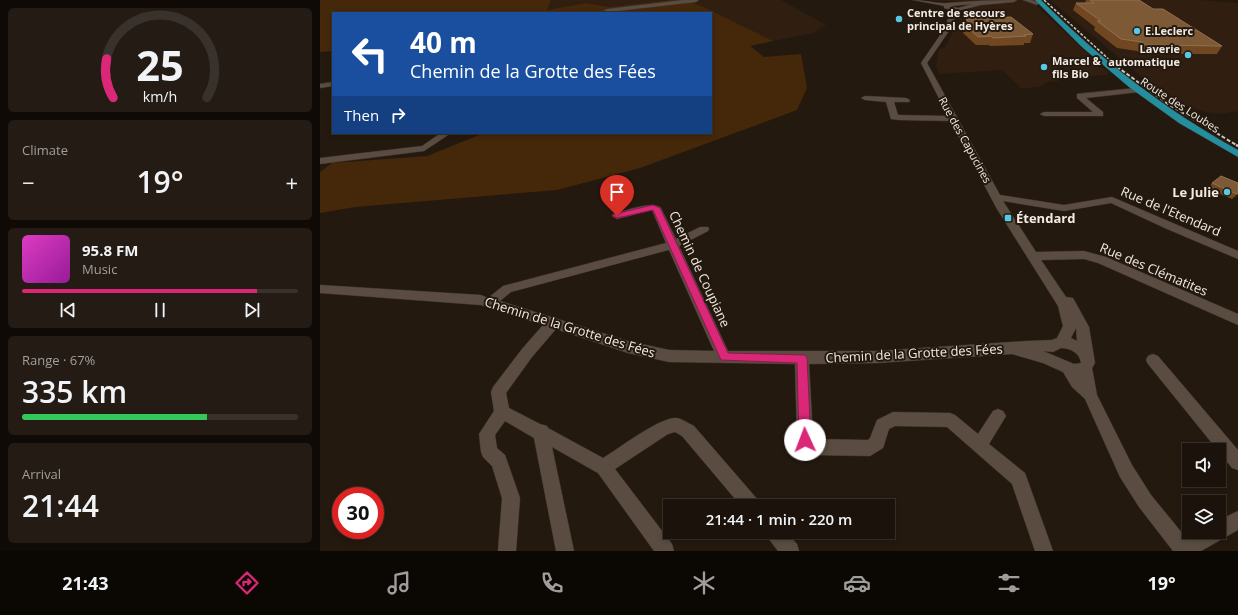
<!DOCTYPE html>
<html lang="en">
<head>
<meta charset="utf-8">
<style>
  :root { --surface:#1b130b; --page:#241c14; --text:#f1f3f6; --muted:#a09e9d; --line:#39322c; --accent:#db2777 }
  body { margin:0; font-family:"Open Sans",sans-serif; background:var(--page); color:var(--text); height:100vh; display:flex; flex-direction:column; font-size:15px; white-space:nowrap }
  * { box-sizing:border-box; margin:0 }
  p { font-size:13px; color:var(--muted) }
  .icon { flex:none; width:22px; height:22px; fill:none; stroke:currentColor; stroke-width:2; stroke-linecap:round; stroke-linejoin:round }
  .map { position:relative; flex:1; overflow:hidden }
  .side { display:flex; flex-direction:column; gap:8px; padding:8px; background:#0f0a06; width:320px }
  .side>* { flex:none }
  .banner { position:absolute; left:12px; top:12px; width:380px; height:122px; border-radius:0px; box-shadow:0 2px 6px #0003,0 0 0 1px var(--line); background:#1a4fa0; color:#fff; overflow:hidden }
  .controls { position:absolute; left:862px; top:443px; display:grid; gap:8px }
  .controls a { display:grid; place-items:center; width:44px; height:44px; border-radius:0px; background:var(--surface); box-shadow:0 2px 6px #0003,0 0 0 1px var(--line); font-size:20px }
  .speed { position:absolute; left:12px; top:487px; display:flex; gap:8px; font-size:20px; font-weight:700; text-align:center }
  .speed>* { display:grid; place-content:center; width:52px; height:52px; border-radius:50%; background:var(--surface); box-shadow:0 2px 6px #0003,0 0 0 1px var(--line); line-height:1 }
  .speed .limit { border:6px solid #d22; background:#fff; color:#111 }
  .pin { position:absolute; display:grid; place-items:center; width:34px; height:34px; color:#fff; margin:-41px -17px; border-radius:50% 50% 50% 0; rotate:-45deg; box-shadow:0 0 4px #0007 }
  .pin .icon { rotate:45deg }
  .me { position:absolute; width:44px; margin:-22px; rotate:358deg; stroke-linejoin:round; filter:drop-shadow(0 0 3px #0008) }
  .turn { display:flex; align-items:center; gap:14px; height:84px; padding:0 12px; font-size:18px }
  .turn .icon { width:52px; height:52px; stroke-width:2.5 }
  .turn b { display:block; font-size:28px; line-height:34px }
  .then { display:flex; align-items:center; height:38px; padding:0 12px; background:#0003; gap:8px; font-size:15px }
  .big { font-size:30px; font-weight:600; line-height:1.1 }
  .side .widget { flex:1; display:flex; flex-direction:column; justify-content:center; gap:6px; min-width:0; padding:0 14px; border-radius:6px; background:var(--page) }
  .side .dial { align-items:center; gap:0 }
  .dial svg { height:104px; overflow:visible; fill:none; stroke:var(--line); stroke-width:7; stroke-linecap:round; text-anchor:middle }
  .dial text { fill:var(--text); stroke:none }
  .song { display:flex; align-items:center; gap:12px }
  .cover { width:48px; height:48px; border-radius:6px; background:linear-gradient(135deg,hsl(310 70% 55%),hsl(300 70% 35%)) }
  .played { height:4px; border-radius:2px; background:linear-gradient(90deg,var(--accent) 85%,var(--line) 85%) }
  .keys { display:flex; justify-content:space-around; direction:ltr }
  .heat { display:flex; justify-content:space-between; align-items:center; font-size:22px; direction:ltr }
  .charge { height:6px; border-radius:3px; background:linear-gradient(90deg,#34c759 67%,var(--line) 0) }
  .trip { position:absolute; left:343px; top:499px; width:232px; height:40px; border-radius:0px; background:var(--surface); box-shadow:0 2px 6px #0003,0 0 0 1px var(--line); font-weight:600; line-height:40px; text-align:center }
  .tab-bar { display:flex; height:64px; justify-content:space-around; align-items:center; background:#0b0804; color:var(--muted) }
  .tab-bar .icon { width:28px; height:28px }
  .tab-bar .on { color:var(--accent) }
  .tab-bar b { font-size:18px; color:var(--text) }
  main { display:flex; flex:1; min-height:0 }
  .map>svg:first-child { display:block }
</style>
</head>
<body>
<main>
<section class="side">
<div class="widget dial"><svg viewBox="0 0 100 80">
<path d="M14 69A42 42 0 1 1 86 69"/>
<path d="M14 69A42 42 0 0 1 9 39" stroke="#db2777"/>
<text x="50" y="56" font-size="32" font-weight="700">25</text>
<text x="50" y="72" font-size="11">km/h</text>
</svg></div>
<div class="widget"><p>Climate</p>
<div class="heat"><a>−</a><b class="big">19°</b><a>+</a></div>
</div>
<div class="widget">
<div class="song"><i class="cover"></i><div><b>95.8 FM</b><p>Music</p></div></div>
<div class="played"></div>
<div class="keys"><svg class="icon" aria-label="previous" viewBox="0 0 24 24"><path d="M18 5L8 12l10 7zM5 5v14"/></svg><svg class="icon" aria-label="pause" viewBox="0 0 24 24"><path d="M8 5v14M16 5v14"/></svg><svg class="icon" aria-label="next" viewBox="0 0 24 24"><path d="M6 5l10 7-10 7zM19 5v14"/></svg></div>
</div>
<div class="widget"><p>Range · 67%</p><b class="big">335 km</b><div class="charge"></div></div>
<div class="widget"><p>Arrival</p><b class="big">21:44</b></div>
</section>
<div class="map">
<svg width="918" height="551" viewBox="0 0 918 551">
  <rect width="100%" height="100%" fill="#24190f"/>
  <g fill="#301f11">
    <polygon points="231,0 351,0 289,7 266,3 226,10"/>
    <polygon points="382,0 461,0 506,25 493,33 453,41 384,7 369,2"/>
    <polygon points="607,0 710,0 790,74 728,82 721,86 702,89 682,70 619,74 616,66 619,50 625,47 644,12 648,11 649,7 642,2"/>
    <polygon points="730,0 878,0 918,3 918,111 899,114 881,111 862,104 816,72"/>
  </g>
  <polygon fill="#452709" points="0,0 231,0 227,10 266,3 289,7 351,0 365,0 384,7 453,41 430,46 444,57 481,54 487,88 477,110 320,168 237,190 35,207 0,213 0,172 12,163 107,156 164,133 172,133 178,135 210,133 391,133 391,13 13,13 13,51 0,52"/>
  <g fill="none" stroke-linecap="round" stroke-linejoin="round">
    <g stroke="#3b322d" stroke-width="1">
      <g id="minor">
        <polygon points="363,0 379,0 376,2 280,13 287,9"/>
        <path d="M 593,0 C 604,0 619,4 628,3 C 651,1 673,0 697,0 L 694,2 L 661,5 L 637,11 L 631,28 L 607,63 L 680,195 L 744,205 L 792,197 L 918,251 L 918,259 L 847,229 L 791,203 L 744,211 L 683,201 L 716,252 L 764,251 L 786,257 L 918,314 L 918,325 L 778,263 L 764,259 L 721,260 L 746,297 L 753,298 L 769,327 L 775,363 L 772,368 L 777,395 L 812,465 L 831,495 L 867,539 L 879,532 L 899,532 L 899,520 L 918,511 L 918,530 L 881,551 L 853,551 L 819,507 L 800,477 L 765,399 L 752,387 L 743,372 L 723,363 L 692,354 L 557,363 L 489,364 L 493,437 L 495,439 L 548,440 L 550,438 L 557,420 L 573,412 L 630,413 L 635,415 L 658,434 L 673,411 L 678,409 L 683,411 L 686,416 L 669,444 L 705,473 L 733,551 L 715,551 L 692,484 L 627,427 L 575,426 L 569,429 L 563,448 L 550,456 L 492,455 C 485,452 480,447 477,440 L 475,364 L 349,362 L 308,353 L 236,329 L 212,357 L 186,393 L 189,408 L 220,424 L 227,426 L 228,428 L 283,458 C 298,449 341,416 357,418 C 362,419 368,423 374,426 L 438,500 L 441,506 L 421,506 L 362,436 L 355,432 L 348,434 L 295,469 L 352,544 L 354,551 L 334,551 L 278,473 L 232,447 L 254,551 L 236,551 L 214,438 L 185,421 L 175,435 L 177,448 L 185,455 L 200,498 L 196,551 L 178,551 L 182,498 L 172,466 L 163,457 L 161,452 L 159,434 L 174,411 L 171,392 L 173,387 L 202,349 L 223,325 L 161,305 L 0,293 L 0,285 L 161,295 L 168,298 L 183,286 L 346,243 L 332,210 L 297,219 L 292,216 L 293,214 C 304,211 334,200 341,208 L 356,239 L 380,227 L 388,227 L 389,229 L 388,231 L 359,246 L 408,351 L 557,351 L 707,341 L 732,340 L 737,338 L 743,326 L 738,306 L 677,209 L 630,121 L 579,120 L 571,119 L 566,102 L 545,100 L 541,98 L 545,96 L 586,98 L 590,100 L 589,102 L 574,102 L 578,115 L 628,116 L 601,63 L 625,28 L 631,10 L 624,8 L 624,6 ZM 652,4 L 638,8 L 630,6 L 631,6 ZM 349,250 L 394,351 L 349,350 L 308,341 L 180,301 L 191,292 ZM 756,328 L 757,341 L 751,338 ZM 741,348 C 750,348 760,353 761,363 L 754,364 L 723,351 L 733,352 Z"/>
        <polygon points="703,0 712,0 720,3 717,5"/>
        <polygon points="13,82 13,86 0,88 0,84"/>
        <polygon points="816,88 819,88 819,92 766,98 783,112 783,116 724,116 720,114 724,112 773,112 757,98 757,94"/>
        <polygon points="121,133 131,133 104,151 0,164 0,158 102,146"/>
        <polygon points="833,354 838,356 918,450 918,470 912,468 828,364 826,360 828,356"/>
        <polygon points="445,532 466,532 477,544 479,551 458,551 448,538"/>
      </g>
    </g>
    <g stroke="#3b322d" stroke-width="1">
      <path id="major" d="M 715,0 L 721,0 C 781,60 844,109 918,150 L 918,157 L 859,123 L 809,87 L 762,47 Z"/>
    </g>
    <use href="#minor" fill="#5a4c41" fill-rule="evenodd"/>
    <use href="#major" fill="#248e9f" fill-rule="evenodd"/>
    <polyline stroke="#ccc3bb" stroke-width="1.5" stroke-dasharray="3 1.5" stroke-linecap="butt" points="724,0 794,64"/>
    <polyline stroke="#ccc3bb" stroke-width="2" stroke-dasharray="4 2" stroke-linecap="butt" points="792,63 848,104 918,146"/>
    <polyline stroke="#ccc3bb" stroke-width="2.5" stroke-dasharray="5 2.5" stroke-linecap="butt" points="916,145 918,146"/>
  </g>
  <g fill="#704721">
    <polygon points="766,0 819,0 833,9 902,46 897,54 822,54 817,51 797,48 774,30 775,27 753,10 756,3 765,3"/>
    <polygon points="646,19 713,34 710,43 704,43 704,45 670,46 669,45 656,45 643,33 645,28 644,27"/>
    <polygon points="892,183 918,183 918,194 912,199 888,189"/>
  </g>
  <polygon fill="#4c2d11" points="918,192 918,194 912,199 917,194"/>
  <g fill="#7e5936" stroke="#907051">
    <polygon points="770,0 819,0 833,9 843,9 902,46 826,45 822,42 801,39 777,21 781,21 756,3 774,3"/>
    <polygon points="691,17 713,34 704,35 706,36 673,38 671,36 658,37 645,25 652,25 646,19"/>
    <polygon points="901,176 918,183 918,192 917,194 892,183"/>
  </g>
  <polygon fill="#db2777" stroke="#8e194d" points="333,205 340,208 408,353 485,355 487,358 491,440 489,444 485,445 481,444 479,440 477,363 401,360 333,210 297,218 293,216 294,214"/>
  <g fill="#59c8e5" stroke="#24190f" stroke-width="1.5">
    <circle cx="579" cy="19" r="4"/>
    <circle cx="817" cy="31" r="4"/>
    <circle cx="868" cy="55" r="4"/>
    <circle cx="724" cy="67" r="4"/>
    <circle cx="907" cy="192" r="4"/>
    <rect x="684" y="214" width="8" height="8" rx="2"/>
  </g>
  <g text-anchor="middle" stroke-width="4" stroke-linejoin="round" paint-order="stroke">
    <g font-size="11" font-weight="bold" fill="#f2eae3" stroke="#24190f" text-anchor="start">
      <text x="587" y="17">Centre de secours<tspan x="587" dy="13">principal de Hyères</tspan></text>
      <text x="825" y="35">E.Leclerc</text>
      <text x="860" y="53" text-anchor="end">Laverie<tspan x="860" dy="13">automatique</tspan></text>
      <text x="732" y="65">Marcel &amp;<tspan x="732" dy="13">fils Bio</tspan></text>
    </g>
    <g font-size="11" fill="#f2eae3" stroke="#24190f">
      <text transform="translate(860 105) rotate(33)" y="4">Route des Loubes</text>
      <text transform="translate(645 140) rotate(61)" y="4">Rue des Capucines</text>
    </g>
    <g font-size="13" font-weight="bold" fill="#f2eae3" stroke="#24190f" text-anchor="end">
      <text x="899" y="197">Le Julie</text>
      <text x="696" y="223" text-anchor="start">Étendard</text>
    </g>
    <g font-size="13" fill="#f2eae3" stroke="#24190f">
      <text transform="translate(851 211) rotate(23)" y="5">Rue de l'Etendard</text>
      <text transform="translate(380 269) rotate(65)" y="5">Chemin de Coupiane</text>
      <text transform="translate(834 269) rotate(23)" y="5">Rue des Clématites</text>
      <text transform="translate(250 327) rotate(17)" y="5">Chemin de la Grotte des Fées</text>
      <text transform="translate(594 353) rotate(-3)" y="5">Chemin de la Grotte des Fées</text>
    </g>
  </g>
</svg>
<div class="controls">
<a><svg class="icon" aria-label="sound" viewBox="0 0 24 24"><path d="M4 9h4l5-4v14l-5-4H4zM17 9q2 3 0 6"/></svg></a>
<a><svg class="icon" aria-label="layers" viewBox="0 0 24 24"><path d="M12 4l9 5-9 5-9-5zM3 14l9 5 9-5"/></svg></a>
</div>
<div class="speed"><div class="limit">30</div></div>
<div class="pin" style="left:297px;top:216px;background:#d93025"><svg class="icon" aria-label="arrive" viewBox="0 0 24 24"><path d="M6 21V4h12l-3 4 3 4H6"/></svg></div>
<svg class="me" style="left:485px;top:440px" viewBox="-20 -20 40 40"><circle r="19" fill="#fff"/><path d="M0-13L10 11 0 6-10 11z" fill="#db2777"/></svg>
<div class="trip">21:44 · 1 min · 220 m</div>
<div class="banner">
<div class="turn"><svg class="icon" aria-label="left" viewBox="0 0 24 24"><path d="M17 20v-9H6M10 6l-5 5 5 5"/></svg><div><b>40 m</b>Chemin de la Grotte des Fées</div></div>
<div class="then">Then<svg class="icon" aria-label="right" viewBox="0 0 24 24"><path d="M7 20v-9h11M14 6l5 5-5 5"/></svg></div>
</div>
</div>
</main>
<nav class="tab-bar">
<b>21:43</b>
<svg class="icon on" aria-label="directions" viewBox="0 0 24 24"><path d="M12 3l9 9-9 9-9-9zM9 14v-3h6M13 9l2 2-2 2"/></svg>
<svg class="icon" aria-label="music" viewBox="0 0 24 24"><path d="M9 18V5l10-2v13"/><circle cx="6" cy="18" r="3"/><circle cx="16" cy="16" r="3"/></svg>
<svg class="icon" aria-label="phone" viewBox="0 0 24 24"><path d="M5 4h4l2 5-3 2q2 4 5 5l2-3 5 2v4C11 20 4 13 5 4z"/></svg>
<svg class="icon" aria-label="climate" viewBox="0 0 24 24"><path d="M12 3v18M4 7l16 10M4 17L20 7"/></svg>
<svg class="icon" aria-label="car" viewBox="0 0 24 24"><path d="M5 17H2v-5l4-1 3-4h7l3 4 3 1v5h-3M9 17h6M6 11h13"/><circle cx="7" cy="17" r="2"/><circle cx="17" cy="17" r="2"/></svg>
<svg class="icon" aria-label="filters" viewBox="0 0 24 24"><path d="M4 7h16M4 17h16"/><circle cx="9" cy="7" r="2"/><circle cx="15" cy="17" r="2"/></svg>
<b>19°</b>
</nav>
</body>
</html>
